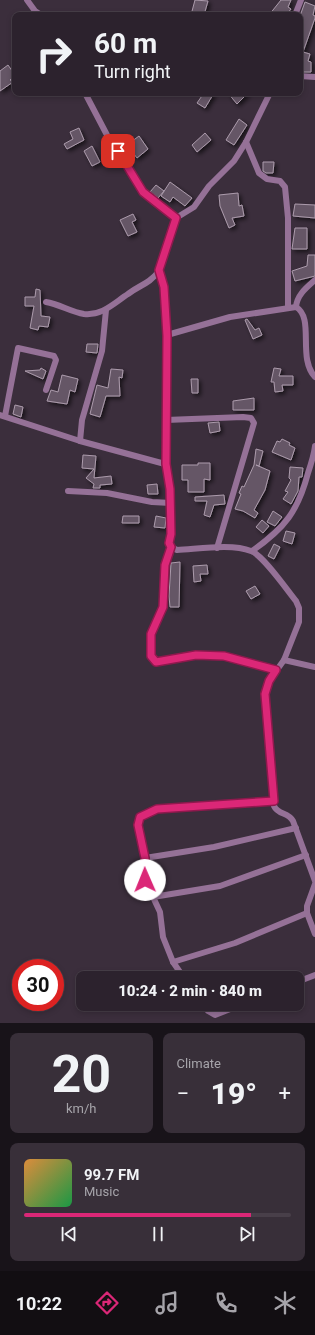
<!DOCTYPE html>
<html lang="en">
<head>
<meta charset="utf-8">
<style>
  :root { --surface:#2c222d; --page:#382f39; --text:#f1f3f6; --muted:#a6a4aa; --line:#483f49; --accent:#db2777 }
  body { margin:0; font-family:Roboto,sans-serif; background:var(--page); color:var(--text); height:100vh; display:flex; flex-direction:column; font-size:15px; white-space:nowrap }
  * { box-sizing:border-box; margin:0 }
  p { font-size:13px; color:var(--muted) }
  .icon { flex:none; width:22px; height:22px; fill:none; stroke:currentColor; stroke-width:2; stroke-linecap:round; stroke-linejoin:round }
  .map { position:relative; height:1023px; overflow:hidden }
  .details { display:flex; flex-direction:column; gap:10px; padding:10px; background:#181319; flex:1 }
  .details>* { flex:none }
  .hud { position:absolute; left:12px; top:12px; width:291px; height:84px; border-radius:8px; box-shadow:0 2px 6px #0003,0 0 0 1px var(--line); background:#2c222d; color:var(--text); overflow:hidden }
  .speed { position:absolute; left:12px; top:959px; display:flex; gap:8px; font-size:20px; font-weight:700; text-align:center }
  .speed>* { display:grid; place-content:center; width:52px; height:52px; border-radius:50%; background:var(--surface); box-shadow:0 2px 6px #0003,0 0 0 1px var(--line); line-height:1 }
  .speed .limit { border:6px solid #d22; background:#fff; color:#111 }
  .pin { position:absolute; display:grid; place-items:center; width:34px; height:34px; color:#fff; margin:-17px; border-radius:8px; box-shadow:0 2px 6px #0006 }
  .me { position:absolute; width:44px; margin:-22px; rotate:359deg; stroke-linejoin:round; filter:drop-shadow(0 0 3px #0008) }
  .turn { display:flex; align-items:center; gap:14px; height:84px; padding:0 16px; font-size:18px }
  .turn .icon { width:52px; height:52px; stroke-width:2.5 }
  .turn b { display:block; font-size:28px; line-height:34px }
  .big { font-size:30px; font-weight:800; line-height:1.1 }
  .details .card { flex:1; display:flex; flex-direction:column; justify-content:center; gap:6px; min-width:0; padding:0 14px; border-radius:8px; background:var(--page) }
  .details .dial { align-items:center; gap:0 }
  .dial b { font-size:52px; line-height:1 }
  .song { display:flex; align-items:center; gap:12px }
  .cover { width:48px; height:48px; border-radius:6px; background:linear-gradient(135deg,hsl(30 70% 55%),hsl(140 70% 35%)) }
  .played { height:4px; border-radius:2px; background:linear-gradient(90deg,var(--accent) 85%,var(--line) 85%) }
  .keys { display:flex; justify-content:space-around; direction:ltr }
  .heat { display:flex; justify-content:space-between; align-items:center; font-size:22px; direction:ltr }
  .details .tiles { flex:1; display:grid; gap:10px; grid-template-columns:1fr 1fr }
  .card:last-child { grid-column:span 2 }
  .trip { position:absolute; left:76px; top:971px; width:228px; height:40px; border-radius:8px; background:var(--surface); box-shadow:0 2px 6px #0003,0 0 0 1px var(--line); font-weight:800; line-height:40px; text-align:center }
  .dock { display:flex; height:64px; justify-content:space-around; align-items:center; background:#120e12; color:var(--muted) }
  .dock .icon { width:28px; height:28px }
  .dock .current { color:var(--accent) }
  .dock b { font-size:18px; color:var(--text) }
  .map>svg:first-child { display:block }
</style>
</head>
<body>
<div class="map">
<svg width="315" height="1023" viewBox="0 0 315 1023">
  <defs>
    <filter id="shadow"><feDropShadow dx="2.5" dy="2.5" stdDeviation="2" flood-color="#0009"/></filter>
  </defs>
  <rect width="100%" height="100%" fill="#3b2e3c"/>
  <g fill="#655766" stroke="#ac9bac" filter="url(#shadow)">
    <polygon points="195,0 208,1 204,15 191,15"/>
    <polygon points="281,0 291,0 288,7 291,9 286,15 269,15"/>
    <polygon points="305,2 315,6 313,15 315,16 315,18 303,52 310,54 308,61 311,62 311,72 300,72 300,16"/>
    <polygon points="8,65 15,75 10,80 13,82 0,91 0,71"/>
    <polygon points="204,93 214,93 205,108 197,103"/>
    <polygon points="228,93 248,93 237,104"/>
    <polygon points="239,119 247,125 234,145 226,140"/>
    <polygon points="79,128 84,140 67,149 64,144 73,139 70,132"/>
    <polygon points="205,133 211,140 197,152 192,145"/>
    <polygon points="139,136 148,149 137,158 127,145"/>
    <polygon points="92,146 100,162 92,166 84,151"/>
    <polygon points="263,162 274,162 273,173 266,173 263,171"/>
    <polygon points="170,182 192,198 185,206 173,197 170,202 161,196"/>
    <polygon points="156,185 164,191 158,198 150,192"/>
    <polygon points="238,193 239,206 242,205 244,216 232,218 235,225 229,228 220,206 219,195"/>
    <polygon points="295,204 315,205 315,218 293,216"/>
    <polygon points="133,214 136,220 132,222 137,232 128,236 120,220"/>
    <polygon points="295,228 307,228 307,249 292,249"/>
    <polygon points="308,255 315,255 315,276 295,281 292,271 307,266"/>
    <polygon points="36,289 40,290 41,316 50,317 48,327 39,326 38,330 30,328 34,306 25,306 25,297 35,297"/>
    <polygon points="247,319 255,330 259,328 262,335 253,339 245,320"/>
    <polygon points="87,344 98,344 97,353 86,352"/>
    <polygon points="41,368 46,371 43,379 25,371 40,370"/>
    <polygon points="274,368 281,369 279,376 293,376 293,385 282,385 283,391 275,392 274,382 271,382"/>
    <polygon points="111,369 123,370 122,378 119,377 120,396 106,396 100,417 90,414 97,385 108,388"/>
    <polygon points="62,375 78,379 75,392 70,390 67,404 47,401 51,390 58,392"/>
    <polygon points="191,379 198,379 198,393 192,393"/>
    <polygon points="254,398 254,410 233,410 233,401"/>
    <polygon points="15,405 23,407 21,417 13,414"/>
    <polygon points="219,422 220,431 210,433 208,423"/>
    <polygon points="282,439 290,443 289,445 295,448 291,460 272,452 277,441 280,442"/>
    <polygon points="256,449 263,451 259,466 256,465 270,471 265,490 254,510 258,513 255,518 243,511 235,509 241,494 239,493 242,486 244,487 254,465"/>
    <polygon points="83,455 96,456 94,478 111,476 112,484 100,485 100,488 93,488 94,484 86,478 94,469 82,468"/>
    <polygon points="198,463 210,463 210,480 204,479 204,492 188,492 188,480 182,480 182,465 198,465"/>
    <polygon points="290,467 303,468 302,477 299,477 298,491 291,504 283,499 288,492 285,491 291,480 289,478"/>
    <polygon points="157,484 158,494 148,494 147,485"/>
    <polygon points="224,495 225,504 214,505 210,517 204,515 207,501 195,501 195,497"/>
    <polygon points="273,511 282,517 275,526 267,522"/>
    <polygon points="123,516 139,516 139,523 122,523"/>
    <polygon points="156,516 166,518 165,528 154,527"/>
    <polygon points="262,520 269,526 263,533 256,527"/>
    <polygon points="286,531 295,533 292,544 283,541"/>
    <polygon points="274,544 280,547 274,559 268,556"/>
    <polygon points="180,562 179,607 170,607 169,596 171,563"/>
    <polygon points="207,565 208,574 200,574 201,581 194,582 193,566"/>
    <polygon points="255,586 260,594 251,599 246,591"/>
  </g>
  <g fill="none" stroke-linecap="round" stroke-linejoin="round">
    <g stroke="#957197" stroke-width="6">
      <polyline points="27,0 35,11 41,15"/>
      <polyline points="295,15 301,0"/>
      <polyline points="300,76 315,77"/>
      <polyline points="85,93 107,135 143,192 176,218"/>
      <polyline points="246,142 259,173 267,179 280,181 285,187 288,218 288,308"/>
      <path d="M 46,302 C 59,304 71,312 84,314 C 102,316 114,303 128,294 C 141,284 148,285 159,271"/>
      <path d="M 296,307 C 297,295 306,288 315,280"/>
      <path d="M 167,335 L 230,317 L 296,307 C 315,318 297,358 315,377"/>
      <polyline points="0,415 80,441 165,464 167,335 164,287 159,271 161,261 176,218 194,207 209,186 234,161 246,142 270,93"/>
      <polyline points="5,416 18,348 54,356 56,360 46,390"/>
      <polyline points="166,420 243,417 251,418 254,423 217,548"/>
      <polyline points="80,441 82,420 102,351 106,310"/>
      <path d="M 165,464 L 171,489 L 171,534 L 169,543 L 171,547 L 177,550 C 198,549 232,543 251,551 C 263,555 287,590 296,601 L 299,608 L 299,622 L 284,660 L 269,681 L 265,695 L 274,806 C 278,815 288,812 293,821 L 315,881"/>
      <polyline points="68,491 107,493 152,502 171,503"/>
      <path d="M 171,547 C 162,569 167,583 163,605 C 162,613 156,620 153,627 C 150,636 147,657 156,662 L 196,655 L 224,656 L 276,670"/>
      <path d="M 252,551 C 285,528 298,511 308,473 C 311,464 314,455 315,446"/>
      <polyline points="284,660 315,667"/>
      <polyline points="145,858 214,847 296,828"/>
      <polyline points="315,884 307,906 307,913 315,934"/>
      <polyline points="153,897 220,886 306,855"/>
      <polyline points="173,962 235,943 307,913"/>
      <polyline points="184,978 173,962 163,937 160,912 145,880 145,858 138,825 140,817 157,809 274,801"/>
      <polyline points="297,982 315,975"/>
      <polyline points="203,1004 208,1011 215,1015 243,1004"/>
    </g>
  </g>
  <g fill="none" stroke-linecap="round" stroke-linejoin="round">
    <g stroke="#8e194d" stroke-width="10">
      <polyline id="route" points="118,151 143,192 176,218 159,270 164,287 167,336 166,464 170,489 171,534 169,543 171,547 165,565 163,607 151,634 151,656 156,662 196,655 224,656 276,670 269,681 265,694 274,801 157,809 140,817 138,825 145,858 145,880"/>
    </g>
    <use href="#route" stroke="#db2777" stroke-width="7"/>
  </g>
</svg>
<div class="speed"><div class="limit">30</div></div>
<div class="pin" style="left:118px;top:151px;background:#d93025"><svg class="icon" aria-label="arrive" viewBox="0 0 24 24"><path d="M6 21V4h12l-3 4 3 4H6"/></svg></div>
<svg class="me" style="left:145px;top:880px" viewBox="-20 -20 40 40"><circle r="19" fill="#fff"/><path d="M0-13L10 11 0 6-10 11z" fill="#db2777"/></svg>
<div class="trip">10:24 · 2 min · 840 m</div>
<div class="hud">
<div class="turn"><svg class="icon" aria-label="right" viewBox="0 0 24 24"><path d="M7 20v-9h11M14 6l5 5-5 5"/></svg><div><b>60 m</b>Turn right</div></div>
</div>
</div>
<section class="details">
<div class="tiles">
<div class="card dial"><b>20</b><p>km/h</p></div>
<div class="card"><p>Climate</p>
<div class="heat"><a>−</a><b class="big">19°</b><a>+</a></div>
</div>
<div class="card">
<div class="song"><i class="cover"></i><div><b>99.7 FM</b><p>Music</p></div></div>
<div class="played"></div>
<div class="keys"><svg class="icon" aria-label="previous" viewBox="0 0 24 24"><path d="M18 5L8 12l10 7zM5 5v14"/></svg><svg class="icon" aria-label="pause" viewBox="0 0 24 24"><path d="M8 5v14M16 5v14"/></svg><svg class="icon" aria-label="next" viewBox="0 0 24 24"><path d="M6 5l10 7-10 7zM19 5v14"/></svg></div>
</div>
</div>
</section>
<nav class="dock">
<b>10:22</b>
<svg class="icon current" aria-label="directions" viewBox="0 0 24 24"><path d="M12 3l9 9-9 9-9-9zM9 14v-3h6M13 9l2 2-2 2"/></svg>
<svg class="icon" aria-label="music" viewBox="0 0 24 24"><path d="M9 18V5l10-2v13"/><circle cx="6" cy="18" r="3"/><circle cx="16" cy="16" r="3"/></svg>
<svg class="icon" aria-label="phone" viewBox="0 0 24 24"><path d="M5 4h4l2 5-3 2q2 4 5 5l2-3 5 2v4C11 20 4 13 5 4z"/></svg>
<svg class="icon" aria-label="climate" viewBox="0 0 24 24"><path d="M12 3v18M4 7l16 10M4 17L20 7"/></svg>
</nav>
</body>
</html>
